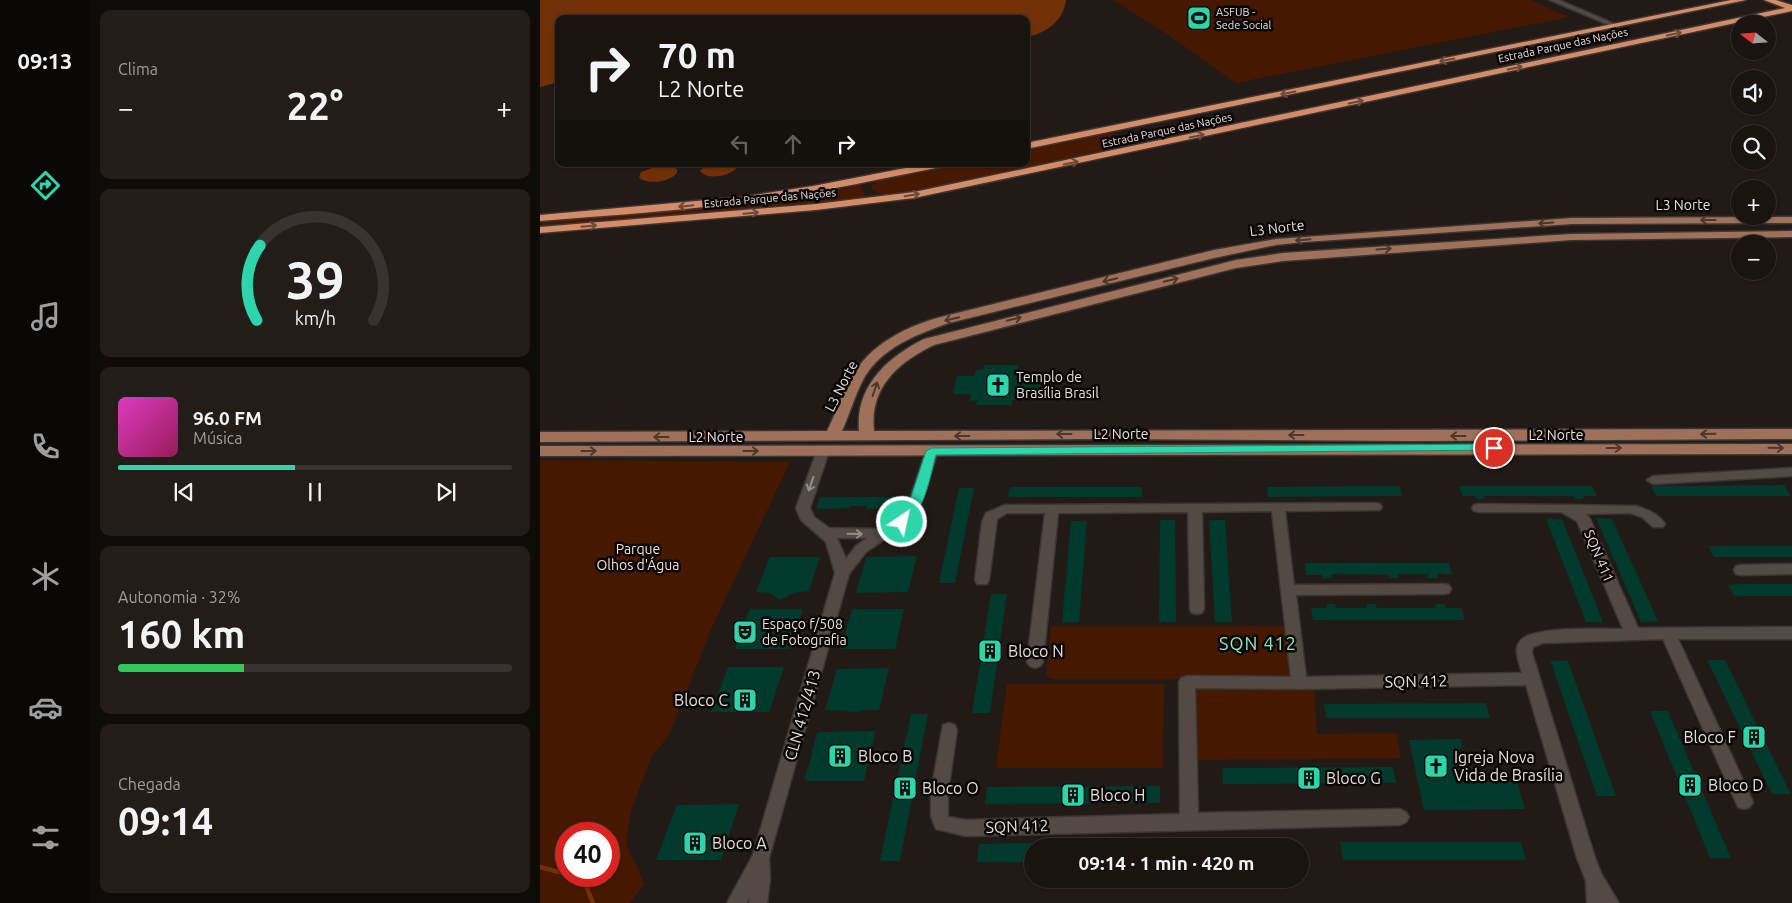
<!DOCTYPE html>
<html lang="pt">
<head>
<meta charset="utf-8">
<style>
  :root { --surface:#1a1410; --page:#231d19; --text:#f1f3f6; --muted:#9f9e9f; --line:#383330; --accent:#2dd5ab }
  body { margin:0; font-family:Ubuntu,sans-serif; background:var(--page); color:var(--text); height:100vh; display:flex; flex-direction:column; font-size:19px; white-space:nowrap }
  * { box-sizing:border-box; margin:0 }
  p { font-size:16px; color:var(--muted) }
  .icon { flex:none; width:28px; height:28px; fill:none; stroke:currentColor; stroke-width:2; stroke-linecap:round; stroke-linejoin:round }
  .map { position:relative; flex:1; overflow:hidden }
  .side { display:flex; flex-direction:column; gap:10px; padding:10px; background:#0e0b09; width:450px }
  .side>* { flex:none }
  .banner { position:absolute; left:15px; top:15px; width:475px; height:152px; border-radius:10px; box-shadow:0 1px 4px #0004,0 0 0 1px var(--line); background:#1a1410; color:var(--text); overflow:hidden }
  .needle { width:32px; rotate:287deg }
  .buttons { position:absolute; left:1191px; top:15px; display:grid; gap:10px }
  .buttons a { display:grid; place-items:center; width:45px; height:45px; border-radius:50%; background:var(--surface); box-shadow:0 1px 4px #0004,0 0 0 1px var(--line); font-size:25px }
  .speed { position:absolute; left:15px; top:822px; display:flex; gap:10px; font-size:25px; font-weight:700; text-align:center }
  .speed>* { display:grid; place-content:center; width:65px; height:65px; border-radius:50%; background:var(--surface); box-shadow:0 1px 4px #0004,0 0 0 1px var(--line); line-height:1 }
  .speed .limit { border:8px solid #d22; background:#fff; color:#111 }
  .pin { position:absolute; display:grid; place-items:center; width:42px; height:42px; color:#fff; margin:-21px; border:2px solid #fff; border-radius:50%; box-shadow:0 1px 5px #0007 }
  .me { position:absolute; width:55px; margin:-28px; rotate:34deg; stroke-linejoin:round; filter:drop-shadow(0 0 4px #0008) }
  .turn { display:flex; align-items:center; gap:18px; height:105px; padding:0 20px; font-size:22px }
  .turn .icon { width:65px; height:65px; stroke-width:2.5 }
  .turn b { display:block; font-size:35px; line-height:42px }
  .lanes { display:flex; align-items:center; height:48px; padding:0 20px; background:#0003; justify-content:center; gap:25px; direction:ltr }
  .lanes .off { opacity:.35 }
  .big { font-size:38px; font-weight:700; line-height:1.1 }
  .side .tile { flex:1; display:flex; flex-direction:column; justify-content:center; gap:8px; min-width:0; padding:0 18px; border-radius:10px; background:var(--page) }
  .side .dial { align-items:center; gap:0 }
  .dial svg { height:130px; overflow:visible; fill:none; stroke:var(--line); stroke-width:7; stroke-linecap:round; text-anchor:middle }
  .dial text { fill:var(--text); stroke:none }
  .song { display:flex; align-items:center; gap:15px }
  .cover { width:60px; height:60px; border-radius:8px; background:linear-gradient(135deg,hsl(310 70% 55%),hsl(330 70% 35%)) }
  .played { height:5px; border-radius:2px; background:linear-gradient(90deg,var(--accent) 45%,var(--line) 45%) }
  .keys { display:flex; justify-content:space-around; direction:ltr }
  .heat { display:flex; justify-content:space-between; align-items:center; font-size:28px; direction:ltr }
  .charge { height:8px; border-radius:4px; background:linear-gradient(90deg,#34c759 32%,var(--line) 0) }
  .trip { position:absolute; left:484px; top:838px; width:285px; height:50px; border-radius:25px; background:var(--surface); box-shadow:0 1px 4px #0004,0 0 0 1px var(--line); font-weight:700; line-height:50px; text-align:center }
  main { display:flex; flex:1; min-height:0 }
  .menu { display:flex; flex-direction:column; width:90px; justify-content:space-around; align-items:center; background:#0a0806; color:var(--muted) }
  .menu .icon { width:35px; height:35px }
  .menu .on { color:var(--accent) }
  .menu b { font-size:22px; color:var(--text) }
  .map>svg:first-child { display:block }
</style>
</head>
<body>
<main>
<nav class="menu">
<b>09:13</b>
<svg class="icon on" aria-label="directions" viewBox="0 0 24 24"><path d="M12 3l9 9-9 9-9-9zM9 14v-3h6M13 9l2 2-2 2"/></svg>
<svg class="icon" aria-label="music" viewBox="0 0 24 24"><path d="M9 18V5l10-2v13"/><circle cx="6" cy="18" r="3"/><circle cx="16" cy="16" r="3"/></svg>
<svg class="icon" aria-label="phone" viewBox="0 0 24 24"><path d="M5 4h4l2 5-3 2q2 4 5 5l2-3 5 2v4C11 20 4 13 5 4z"/></svg>
<svg class="icon" aria-label="climate" viewBox="0 0 24 24"><path d="M12 3v18M4 7l16 10M4 17L20 7"/></svg>
<svg class="icon" aria-label="car" viewBox="0 0 24 24"><path d="M5 17H2v-5l4-1 3-4h7l3 4 3 1v5h-3M9 17h6M6 11h13"/><circle cx="7" cy="17" r="2"/><circle cx="17" cy="17" r="2"/></svg>
<svg class="icon" aria-label="filters" viewBox="0 0 24 24"><path d="M4 7h16M4 17h16"/><circle cx="9" cy="7" r="2"/><circle cx="15" cy="17" r="2"/></svg>
</nav>
<section class="side">
<div class="tile"><p>Clima</p>
<div class="heat"><a>−</a><b class="big">22°</b><a>+</a></div>
</div>
<div class="tile dial"><svg viewBox="0 0 100 80">
<path d="M14 69A42 42 0 1 1 86 69"/>
<path d="M14 69A42 42 0 0 1 16 23" stroke="#2dd5ab"/>
<text x="50" y="56" font-size="32" font-weight="700">39</text>
<text x="50" y="72" font-size="11">km/h</text>
</svg></div>
<div class="tile">
<div class="song"><i class="cover"></i><div><b>96.0 FM</b><p>Música</p></div></div>
<div class="played"></div>
<div class="keys"><svg class="icon" aria-label="previous" viewBox="0 0 24 24"><path d="M18 5L8 12l10 7zM5 5v14"/></svg><svg class="icon" aria-label="pause" viewBox="0 0 24 24"><path d="M8 5v14M16 5v14"/></svg><svg class="icon" aria-label="next" viewBox="0 0 24 24"><path d="M6 5l10 7-10 7zM19 5v14"/></svg></div>
</div>
<div class="tile"><p>Autonomia · 32%</p><b class="big">160 km</b><div class="charge"></div></div>
<div class="tile"><p>Chegada</p><b class="big">09:14</b></div>
</section>
<div class="map">
<svg width="1252" height="903" viewBox="0 0 1252 903">
  <rect width="100%" height="100%" fill="#221a16"/>
  <g fill="#461800" fill-rule="evenodd">
    <polygon points="573,0 990,0 1029,17 696,83 627,34"/>
    <polygon points="565,133 574,134 585,145 578,150 360,194 344,195 332,190 332,185 340,179 413,164 486,164 486,149"/>
    <polygon points="319,183 327,198 0,227 0,222 175,206"/>
    <path d="M 0,460 L 250,462 L 173,625 L 129,735 L 111,758 L 91,811 L 86,845 L 97,866 L 104,884 L 90,903 L 0,903 ZM 26,834 L 69,834 L 69,876 L 26,876 Z"/>
    <polygon points="511,626 747,626 752,679 511,679 506,674"/>
    <polygon points="467,684 624,684 623,768 456,768"/>
    <polygon points="653,686 774,687 777,734 856,733 861,758 653,760"/>
  </g>
  <g fill="#713007">
    <path d="M 0,0 L 526,0 C 524,20 506,34 486,37 L 486,19 L 19,19 L 19,82 L 0,87 Z"/>
    <path d="M 167,164 L 197,164 L 198,167 C 190,176 168,181 160,171 Z"/>
    <path d="M 117,166 L 130,166 L 137,169 L 137,173 C 129,182 110,185 99,178 L 101,172 Z"/>
  </g>
  <g fill="none" stroke-linecap="round" stroke-linejoin="round">
    <g stroke="#713007" stroke-width="4.5">
      <polyline points="0,867 26,874"/>
      <polyline points="31,876 46,886 53,903"/>
    </g>
  </g>
  <g fill="#003a2c">
    <polygon points="444,365 479,365 478,369 485,369 485,376 502,376 499,394 482,394 481,400 472,400 472,405 436,405 437,400 429,401 431,394 413,394 417,376 434,376 436,370 443,369"/>
    <polygon points="1244,485 1251,496 1116,496 1111,486"/>
    <polygon points="860,486 862,496 728,497 727,487"/>
    <polygon points="919,486 1052,486 1057,496 1043,496 1044,499 1035,499 1034,496 944,496 945,499 937,499 935,496 922,496"/>
    <polygon points="470,487 602,487 602,497 468,497"/>
    <polygon points="419,488 434,488 415,583 399,583"/>
    <polygon points="280,497 362,497 360,508 327,509 327,506 310,506 309,508 276,509"/>
    <polygon points="1056,518 1072,519 1118,621 1101,622"/>
    <polygon points="1006,519 1022,519 1063,622 1046,622"/>
    <polygon points="620,520 635,520 636,622 619,622"/>
    <polygon points="669,520 685,520 692,622 675,622"/>
    <polygon points="531,521 547,521 539,622 522,623"/>
    <polygon points="1168,546 1252,546 1252,557 1174,557"/>
    <polygon points="377,556 368,592 316,593 326,557"/>
    <polygon points="231,557 280,557 269,591 254,593 240,600 230,593 216,592 229,559"/>
    <polygon points="765,563 909,563 912,574 897,574 898,578 888,578 887,574 857,574 858,578 849,578 849,575 791,574 792,578 782,578 782,575 766,575"/>
    <polygon points="1203,584 1252,584 1252,596 1194,596 1188,585"/>
    <polygon points="451,594 467,594 450,713 432,713"/>
    <polygon points="786,604 795,604 796,608 827,608 826,604 836,604 837,608 896,608 895,604 905,604 906,608 921,608 925,620 773,620 771,608 787,608"/>
    <polygon points="210,609 263,609 250,649 195,649"/>
    <polygon points="312,609 364,609 355,649 301,649"/>
    <polygon points="1010,660 1028,661 1076,796 1057,796"/>
    <polygon points="1167,660 1185,660 1251,794 1232,794"/>
    <polygon points="188,667 244,667 229,712 171,712"/>
    <polygon points="349,668 339,710 321,710 320,712 285,710 297,669"/>
    <polygon points="946,703 950,718 786,718 784,704"/>
    <polygon points="1110,711 1128,711 1191,858 1170,858"/>
    <polygon points="371,714 388,714 360,861 340,861"/>
    <polygon points="336,731 324,781 266,781 267,779 264,779 272,756 272,749 275,745 274,744 277,733 280,732"/>
    <polygon points="921,739 922,747 915,755 922,782 977,782 985,809 884,810 869,740"/>
    <polygon points="841,767 853,767 856,783 683,784 682,768"/>
    <polygon points="620,786 620,803 445,804 447,787"/>
    <polygon points="199,804 181,860 116,860 137,805"/>
    <polygon points="800,842 981,842 986,860 803,860"/>
    <polygon points="492,843 492,862 437,862 439,844"/>
  </g>
  <g fill="none" stroke-linecap="round" stroke-linejoin="round">
    <g stroke="#3b3533" stroke-width="3">
      <g id="minor">
        <polygon points="1010,0 1019,0 1079,26 1074,27"/>
        <path d="M 283,447 L 289,451 L 270,508 L 274,517 L 289,528 L 340,529 L 365,513 L 386,451 L 392,447 L 398,451 L 376,518 L 326,552 L 309,574 L 229,858 L 230,879 L 227,903 L 209,903 L 210,896 L 206,903 L 187,903 L 213,855 L 295,573 L 286,542 L 261,520 L 256,508 L 277,451 ZM 297,538 L 327,538 L 316,546 L 306,559 Z"/>
        <polygon points="1252,468 1252,476 1113,484 1107,480 1113,476"/>
        <path d="M 835,503 L 840,504 L 842,507 L 840,510 L 745,511 L 754,585 L 904,584 L 909,585 L 911,589 L 909,593 L 904,594 L 756,595 L 766,677 L 982,673 C 980,664 972,648 981,640 C 995,626 1061,629 1083,629 L 1037,521 L 1021,512 L 939,512 L 934,511 L 932,508 L 934,505 L 939,504 L 1096,506 C 1108,510 1117,513 1125,524 L 1123,527 L 1113,527 L 1102,517 L 1090,513 L 1046,514 L 1050,519 L 1098,628 L 1252,627 L 1252,639 L 1138,639 L 1213,802 L 1210,807 L 1204,809 L 1198,807 L 1123,639 L 1003,643 L 993,647 L 992,653 L 1055,858 L 1062,875 L 1079,903 L 1047,903 L 1046,881 L 1037,858 L 986,685 L 759,689 L 655,688 L 658,813 L 860,809 L 866,812 L 869,817 L 866,822 L 860,825 L 426,836 L 396,829 L 391,816 L 391,792 L 403,725 L 409,723 L 415,725 L 417,730 L 408,792 L 408,817 L 426,820 L 640,814 L 639,682 L 641,678 L 647,676 L 751,677 L 732,511 L 662,512 L 664,609 L 662,613 L 657,614 L 652,613 L 650,609 L 648,512 L 518,513 L 503,662 L 500,666 L 495,668 L 490,666 L 487,662 L 505,513 L 467,513 L 457,519 L 449,580 L 447,584 L 437,584 L 435,580 L 442,522 L 446,513 L 465,505 Z"/>
        <polygon points="1252,564 1252,574 1201,575 1196,574 1194,570 1196,566 1201,565"/>
      </g>
    </g>
    <g stroke="#3b3533" stroke-width="3">
      <g id="major">
        <path d="M 1252,217 L 1252,223 L 1032,224 L 764,242 L 736,245 L 674,258 L 409,323 C 378,334 342,347 324,378 C 315,395 310,413 302,431 L 319,431 C 315,386 348,357 384,339 L 696,260 L 743,253 L 1031,234 L 1252,231 L 1252,237 L 1031,240 L 743,261 L 696,268 L 394,345 C 359,362 329,387 334,431 L 1252,429 L 1252,439 L 872,441 L 557,439 L 0,442 L 0,432 L 287,431 C 296,414 301,395 311,378 C 330,344 368,325 405,316 L 674,250 L 736,239 L 1032,218 Z"/>
        <polygon points="1252,444 1252,454 0,456 0,446"/>
      </g>
    </g>
    <g stroke="#3b3533" stroke-width="3">
      <g id="highway">
        <polygon points="1191,0 1206,0 486,149 486,143"/>
        <polygon points="1224,0 1236,0 1252,5 1252,11 374,198 276,210 0,233 0,227 276,204 374,192 1245,8"/>
        <path d="M 386,164 L 406,164 L 401,167 C 344,178 287,191 230,199 C 154,210 77,215 0,221 L 0,215 L 201,197 L 273,186 Z"/>
      </g>
    </g>
    <use href="#minor" fill="#534a45" fill-rule="evenodd"/>
    <use href="#major" fill="#a0715a" fill-rule="evenodd"/>
    <use href="#highway" fill="#d38b68" fill-rule="evenodd"/>
  </g>
  <defs><path id="oneway-shaft" d="M-6 0H5M1.5-3L5.5 0L1.5 3" fill="none" stroke-width="1.6" stroke-linecap="round" stroke-linejoin="round" transform="scale(1.25)"/></defs>
  <g stroke="#6e4836">
    <use href="#oneway-shaft" transform="translate(1134 34) rotate(-12)"/>
    <use href="#oneway-shaft" transform="translate(907 60) rotate(169)"/>
    <use href="#oneway-shaft" transform="translate(975 68) rotate(-12)"/>
    <use href="#oneway-shaft" transform="translate(748 93) rotate(169)"/>
    <use href="#oneway-shaft" transform="translate(816 102) rotate(-12)"/>
    <use href="#oneway-shaft" transform="translate(657 136) rotate(-12)"/>
    <use href="#oneway-shaft" transform="translate(531 163) rotate(-12)"/>
    <use href="#oneway-shaft" transform="translate(372 195) rotate(-9)"/>
    <use href="#oneway-shaft" transform="translate(146 206) rotate(174)"/>
    <use href="#oneway-shaft" transform="translate(211 213) rotate(-5)"/>
    <use href="#oneway-shaft" transform="translate(49 226) rotate(-5)"/>
  </g>
  <g stroke="#4d362b">
    <use href="#oneway-shaft" transform="translate(1168 220) rotate(180)"/>
    <use href="#oneway-shaft" transform="translate(1006 223) rotate(176)"/>
    <use href="#oneway-shaft" transform="translate(763 240) rotate(175)"/>
    <use href="#oneway-shaft" transform="translate(844 249) rotate(-4)"/>
    <use href="#oneway-shaft" transform="translate(570 280) rotate(166)"/>
    <use href="#oneway-shaft" transform="translate(631 280) rotate(-14)"/>
    <use href="#oneway-shaft" transform="translate(412 319) rotate(166)"/>
    <use href="#oneway-shaft" transform="translate(474 319) rotate(-14)"/>
    <use href="#oneway-shaft" transform="translate(335 389) rotate(-71)"/>
    <use href="#oneway-shaft" transform="translate(524 434) rotate(180)"/>
    <use href="#oneway-shaft" transform="translate(1168 434) rotate(179)"/>
    <use href="#oneway-shaft" transform="translate(756 435) rotate(-180)"/>
    <use href="#oneway-shaft" transform="translate(422 436) rotate(180)"/>
    <use href="#oneway-shaft" transform="translate(918 436) rotate(180)"/>
    <use href="#oneway-shaft" transform="translate(121 437) rotate(180)"/>
    <use href="#oneway-shaft" transform="translate(1074 448)"/>
    <use href="#oneway-shaft" transform="translate(1236 448) rotate(1)"/>
    <use href="#oneway-shaft" transform="translate(49 451)"/>
    <use href="#oneway-shaft" transform="translate(211 451)"/>
  </g>
  <g stroke="#948d89">
    <use href="#oneway-shaft" transform="translate(271 484) rotate(109)"/>
    <use href="#oneway-shaft" transform="translate(315 534) rotate(1)"/>
  </g>
  <path fill="#2dd5ab" stroke="#1d8a6f" d="M 954,444 L 958,445 L 960,448 L 958,450 L 396,455 C 391,473 383,520 362,526 L 356,522 L 367,509 L 386,451 L 392,448 Z"/>
  <defs>
    <g id="stadium-square" transform="scale(1.25)"><rect x="-9" y="-9" width="18" height="18" rx="4" fill="#2dd5ab" stroke="#090605"/><path d="M0-5a6.5 5 0 1 0 0 10a6.5 5 0 1 0 0-10ZM-3.5-1.8h7v3.6h-7Z" fill="#111"/></g>
    <g id="church-square" transform="scale(1.25)"><rect x="-9" y="-9" width="18" height="18" rx="4" fill="#2dd5ab" stroke="#090605"/><path d="M-1.2-6h2.4v3.5h3.3v2.4h-3.3V6h-2.4V-.1h-3.3v-2.4h3.3Z" fill="#111"/></g>
    <g id="theatre-square" transform="scale(1.25)"><rect x="-9" y="-9" width="18" height="18" rx="4" fill="#2dd5ab" stroke="#090605"/><path d="M-5-5.5Q0-4 5-5.5V0Q5 5 0 6Q-5 5-5 0ZM-3.3-2.5H-1v1.5H-3.3ZM1-2.5H3.3v1.5H1ZM-2.8 1Q0 5.5 2.8 1Z" fill="#111"/></g>
    <g id="building-square" transform="scale(1.25)"><rect x="-9" y="-9" width="18" height="18" rx="4" fill="#2dd5ab" stroke="#090605"/><path d="M-4-6H4V6H1V3H-1V6H-4ZM-2.5-4.3h1.7v1.8h-1.7ZM.8-4.3h1.7v1.8H.8ZM-2.5-1h1.7V.8h-1.7ZM.8-1h1.7V.8H.8Z" fill="#111"/></g>
  </defs>
  <g fill-rule="evenodd">
    <use href="#stadium-square" x="659" y="18"/>
    <use href="#church-square" x="458" y="385"/>
    <use href="#theatre-square" x="205" y="632"/>
    <use href="#building-square" x="450" y="651"/>
    <use href="#building-square" x="205" y="700"/>
    <use href="#building-square" x="1214" y="737"/>
    <use href="#building-square" x="300" y="756"/>
    <use href="#church-square" x="896" y="766"/>
    <use href="#building-square" x="769" y="778"/>
    <use href="#building-square" x="1150" y="785"/>
    <use href="#building-square" x="365" y="788"/>
    <use href="#building-square" x="533" y="795"/>
    <use href="#building-square" x="155" y="843"/>
  </g>
  <g text-anchor="middle" stroke-width="5" stroke-linejoin="round" paint-order="stroke">
    <g font-size="11" fill="#e4dedc" stroke="#090605" text-anchor="start">
      <text x="676" y="16">ASFUB -<tspan x="676" dy="13">Sede Social</tspan></text>
    </g>
    <g font-size="11" fill="#e4dedc" stroke="#090605">
      <text transform="translate(1023 45) rotate(-12)" y="4">Estrada Parque das Nações</text>
      <text transform="translate(627 130) rotate(-12)" y="4">Estrada Parque das Nações</text>
      <text transform="translate(230 198) rotate(-5)" y="4">Estrada Parque das Nações</text>
    </g>
    <g font-size="14" fill="#e4dedc" stroke="#090605">
      <text x="1143" y="210">L3 Norte</text>
      <text transform="translate(737 228) rotate(-7)" y="5">L3 Norte</text>
      <text transform="translate(301 386) rotate(-63)" y="5">L3 Norte</text>
      <text x="581" y="439">L2 Norte</text>
      <text x="1016" y="440">L2 Norte</text>
      <text x="176" y="442">L2 Norte</text>
      <text transform="translate(1059 556) rotate(67)" y="5">SQN 411</text>
    </g>
    <g font-size="14" fill="#e4dedc" stroke="#090605" text-anchor="start">
      <text x="476" y="382">Templo de<tspan x="476" dy="16">Brasília Brasil</tspan></text>
      <text x="222" y="629">Espaço f/508<tspan x="222" dy="16">de Fotografia</tspan></text>
    </g>
    <g font-size="14" fill="#f4dfd5" stroke="#090605">
      <text x="98" y="554">Parque<tspan x="98" dy="16">Olhos d'Água</tspan></text>
    </g>
    <g font-size="16" fill="#e4dedc" stroke="#090605" text-anchor="start">
      <text x="468" y="657">Bloco N</text>
      <text x="188" y="706" text-anchor="end">Bloco C</text>
      <text x="1196" y="743" text-anchor="end">Bloco F</text>
      <text x="318" y="762">Bloco B</text>
      <text x="914" y="763">Igreja Nova<tspan x="914" dy="18">Vida de Brasília</tspan></text>
      <text x="786" y="784">Bloco G</text>
      <text x="1168" y="791">Bloco D</text>
      <text x="382" y="794">Bloco O</text>
      <text x="550" y="801">Bloco H</text>
      <text x="172" y="849">Bloco A</text>
    </g>
    <g font-size="16" fill="#e4dedc" stroke="#090605">
      <text transform="translate(876 681) rotate(-1)" y="6">SQN 412</text>
      <text transform="translate(262 715) rotate(-74)" y="6">CLN 412/413</text>
      <text transform="translate(477 826) rotate(-2)" y="6">SQN 412</text>
    </g>
    <g font-size="18" letter-spacing="1" fill="#89e7c8" stroke="#090605">
      <text x="718" y="650">SQN 412</text>
    </g>
  </g>
</svg>
<div class="buttons">
<a><svg class="needle" viewBox="-14 -14 28 28"><path d="M0-13l5 13h-10z" fill="#e53935"/><path d="M0 13l5-13h-10z" fill="#9f9e9f"/></svg></a>
<a><svg class="icon" aria-label="sound" viewBox="0 0 24 24"><path d="M4 9h4l5-4v14l-5-4H4zM17 9q2 3 0 6"/></svg></a>
<a><svg class="icon" aria-label="search" viewBox="0 0 24 24"><circle cx="10" cy="10" r="6"/><path d="M15 15l6 6"/></svg></a>
<a>+</a>
<a>−</a>
</div>
<div class="speed"><div class="limit">40</div></div>
<div class="pin" style="left:954px;top:448px;background:#d93025"><svg class="icon" aria-label="arrive" viewBox="0 0 24 24"><path d="M6 21V4h12l-3 4 3 4H6"/></svg></div>
<svg class="me" style="left:362px;top:522px" viewBox="-20 -20 40 40"><circle r="17" fill="#2dd5ab" stroke="#fff" stroke-width="3"/><path d="M0-11L8 9 0 5-8 9z" fill="#fff"/></svg>
<div class="trip">09:14 · 1 min · 420 m</div>
<div class="banner">
<div class="turn"><svg class="icon" aria-label="right" viewBox="0 0 24 24"><path d="M7 20v-9h11M14 6l5 5-5 5"/></svg><div><b>70 m</b>L2 Norte</div></div>
<div class="lanes"><svg class="icon off" aria-label="left" viewBox="0 0 24 24"><path d="M17 20v-9H6M10 6l-5 5 5 5"/></svg><svg class="icon off" aria-label="ahead" viewBox="0 0 24 24"><path d="M12 20V5M6 11l6-6 6 6"/></svg><svg class="icon" aria-label="right" viewBox="0 0 24 24"><path d="M7 20v-9h11M14 6l5 5-5 5"/></svg></div>
</div>
</div>
</main>
</body>
</html>
